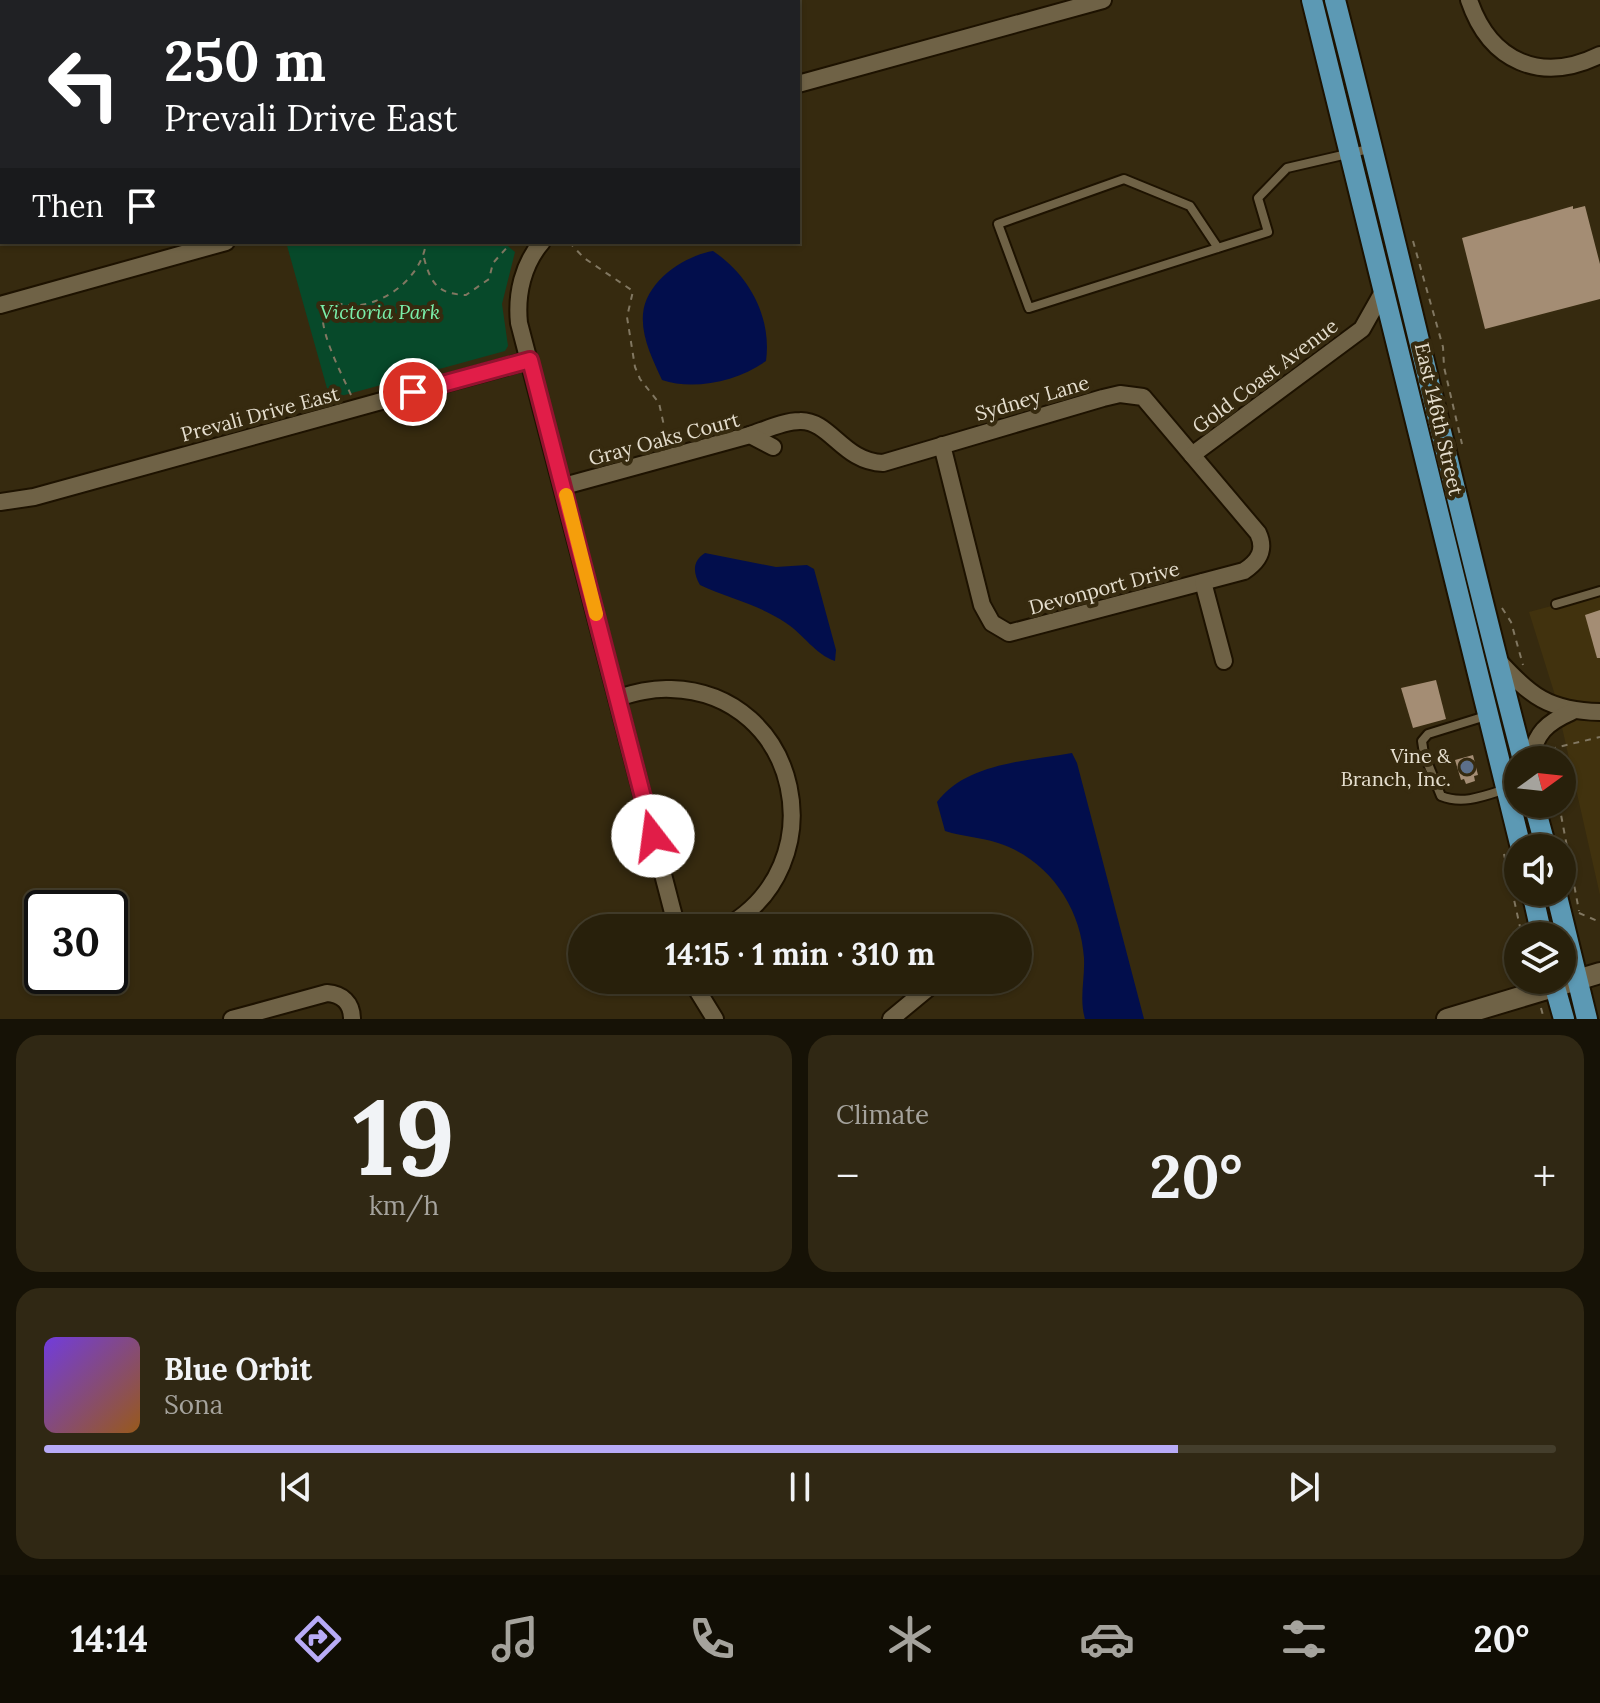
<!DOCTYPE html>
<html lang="en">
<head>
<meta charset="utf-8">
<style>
  :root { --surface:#28200b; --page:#302814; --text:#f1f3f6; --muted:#a5a39d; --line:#443e2c; --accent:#b8abf7 }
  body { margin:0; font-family:Lora,serif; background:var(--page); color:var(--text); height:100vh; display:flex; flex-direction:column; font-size:30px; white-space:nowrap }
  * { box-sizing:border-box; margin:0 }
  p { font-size:26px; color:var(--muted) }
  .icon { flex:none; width:44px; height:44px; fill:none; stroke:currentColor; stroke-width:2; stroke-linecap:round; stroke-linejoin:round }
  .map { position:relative; height:1019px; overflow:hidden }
  .drawer { display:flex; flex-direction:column; gap:16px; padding:16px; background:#161206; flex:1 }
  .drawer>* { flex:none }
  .hud { position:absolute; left:0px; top:0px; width:800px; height:244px; box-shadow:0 2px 6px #0004,0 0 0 2px var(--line); background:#202124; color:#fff; overflow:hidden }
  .needle { width:52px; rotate:75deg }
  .fabs { position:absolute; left:1504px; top:746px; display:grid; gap:16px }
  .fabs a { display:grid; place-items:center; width:72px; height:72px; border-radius:50%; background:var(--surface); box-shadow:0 2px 6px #0004,0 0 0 2px var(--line); font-size:40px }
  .speed { position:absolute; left:24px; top:890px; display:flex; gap:16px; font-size:40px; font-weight:700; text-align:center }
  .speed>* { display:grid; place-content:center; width:104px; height:104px; border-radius:50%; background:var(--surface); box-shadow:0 2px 6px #0004,0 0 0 2px var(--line); line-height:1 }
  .speed .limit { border:4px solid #111; border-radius:12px; background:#fff; color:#111 }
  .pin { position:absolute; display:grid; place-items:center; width:68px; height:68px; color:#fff; margin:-34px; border:4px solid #fff; border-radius:50%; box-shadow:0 2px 8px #0007 }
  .me { position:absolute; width:88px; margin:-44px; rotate:345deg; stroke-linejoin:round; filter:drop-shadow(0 0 6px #0008) }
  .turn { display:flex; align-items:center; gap:28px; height:168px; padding:0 32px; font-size:36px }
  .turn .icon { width:104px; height:104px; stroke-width:2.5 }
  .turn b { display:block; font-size:56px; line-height:68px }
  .then { display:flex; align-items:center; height:76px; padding:0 32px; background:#0003; gap:16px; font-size:30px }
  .big { font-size:60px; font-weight:700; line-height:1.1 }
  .drawer .widget { flex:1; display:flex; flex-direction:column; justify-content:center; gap:12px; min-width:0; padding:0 28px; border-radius:24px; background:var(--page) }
  .drawer .dial { align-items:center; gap:0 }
  .dial b { font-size:104px; line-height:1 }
  .song { display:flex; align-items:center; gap:24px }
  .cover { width:96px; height:96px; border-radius:12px; background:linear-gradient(135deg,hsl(260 70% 55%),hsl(30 70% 35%)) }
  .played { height:8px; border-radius:4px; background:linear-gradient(90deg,var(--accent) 75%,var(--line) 75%) }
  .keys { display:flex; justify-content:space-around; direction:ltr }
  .heat { display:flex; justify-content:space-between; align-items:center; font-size:44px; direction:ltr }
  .drawer .tiles { flex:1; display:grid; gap:16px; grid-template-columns:1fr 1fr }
  .widget:last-child { grid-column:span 2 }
  .trip { position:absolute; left:568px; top:914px; width:464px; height:80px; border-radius:40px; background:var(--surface); box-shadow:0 2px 6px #0004,0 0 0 2px var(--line); font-weight:700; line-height:80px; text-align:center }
  .dock { display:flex; height:128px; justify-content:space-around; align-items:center; background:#100d04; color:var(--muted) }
  .dock .icon { width:56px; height:56px }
  .dock .current { color:var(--accent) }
  .dock b { font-size:36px; color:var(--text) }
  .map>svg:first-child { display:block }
</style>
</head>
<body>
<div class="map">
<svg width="1600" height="1019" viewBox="0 0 1600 1019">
  <rect width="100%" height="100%" fill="#362a0f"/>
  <polygon fill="#41320e" points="1600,593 1600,895 1554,692 1529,612"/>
  <polygon fill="#07492a" points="286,242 503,242 515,252 502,304 508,346 505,351 330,399"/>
  <g fill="#020e4c">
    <path d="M 713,251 C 749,275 772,317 766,361 C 738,381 694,391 662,380 C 653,360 641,337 643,314 C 646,281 684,256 713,251 Z"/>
    <path d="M 705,553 L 776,567 L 807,565 L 814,569 L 836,650 L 835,661 C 816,655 803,634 786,623 C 760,605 728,598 700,585 C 693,573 692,561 705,553 Z"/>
    <path d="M 1072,753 L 1077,763 L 1144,1019 L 1085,1019 C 1079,998 1085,980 1084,958 C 1081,907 1048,859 998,843 C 981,837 963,837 945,831 L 937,802 C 966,763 1027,761 1072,753 Z"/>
  </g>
  <g fill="#a48d74">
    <polygon points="1573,206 1573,209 1585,206 1600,264 1600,299 1485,329 1462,238"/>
    <polygon points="1600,610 1600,658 1597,658 1585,615"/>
    <polygon points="1436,680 1446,719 1413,728 1401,688"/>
    <polygon points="1473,755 1478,775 1474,776 1475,781 1466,784 1464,779 1461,780 1455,760"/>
  </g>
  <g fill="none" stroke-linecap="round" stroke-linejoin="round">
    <g stroke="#1d1200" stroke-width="12">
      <g id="service">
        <polyline points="1218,248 1190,206 1124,179 998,224 1029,308 1268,232 1258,198 1287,168 1373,148"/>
        <polyline points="1556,604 1600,591"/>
        <path d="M 1489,715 L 1428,734 L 1422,741 L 1424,754 L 1441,796 C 1463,805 1484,796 1506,789"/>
      </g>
    </g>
    <g stroke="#1d1200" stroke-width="20">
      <g id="minor">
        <polyline points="720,0 720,2"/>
        <path d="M 1469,0 C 1490,62 1541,84 1600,55"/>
        <polyline points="336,2 339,0"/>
        <polyline points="798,84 1103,0"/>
        <polyline points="0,103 2,103"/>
        <path d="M 542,242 C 523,264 516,294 519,323 L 677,928"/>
        <polyline points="0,305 226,242"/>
        <path d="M 750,435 C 765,430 784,421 800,421 C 830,420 843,462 883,463 L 1103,398 L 1120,394 L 1143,397 L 1258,533 C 1266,550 1259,561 1244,571 L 1009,633 L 992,623 L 982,605 L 942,445"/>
        <polyline points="1192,455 1362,329 1384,290"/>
        <polyline points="564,486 750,435 773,447"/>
        <polyline points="0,502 34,497 530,360"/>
        <polyline points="1203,582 1224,661"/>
        <path d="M 1497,659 C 1530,696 1549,711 1600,712"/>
        <path d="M 617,698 C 634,693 652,688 671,689 C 801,693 837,866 724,928"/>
        <path d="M 1530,760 C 1536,733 1546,723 1571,712"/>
        <polyline points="691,980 715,1019"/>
        <path d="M 232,1019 L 327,993 C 342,994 352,1003 352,1019"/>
        <polyline points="891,1019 938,980"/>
      </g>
    </g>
    <g stroke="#1d1200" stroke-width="24">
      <polyline id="tertiary" points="1447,1019 1600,973"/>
    </g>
    <g stroke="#1d1200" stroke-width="24">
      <g id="primary">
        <polyline points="1312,0 1521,848"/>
        <path d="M 1335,0 C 1400,253 1457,508 1523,760"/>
        <polyline points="1534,804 1546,848"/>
        <polyline points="1532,892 1542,936"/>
        <polyline points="1556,892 1587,1019"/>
        <polyline points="1553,980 1564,1019"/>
      </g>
    </g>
    <g stroke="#817761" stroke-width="2" stroke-dasharray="6 6" stroke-linecap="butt">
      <polyline points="1413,241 1443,347 1444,367 1462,444"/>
      <polyline points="569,242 584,258 633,291 627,317 635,367 640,379 659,403 668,444"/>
      <path d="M 424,258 C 431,284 438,294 466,295 L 489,279 L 493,263 L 510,244"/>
      <path d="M 351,395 C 343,376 311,318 327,303 C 338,303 349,306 360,305 C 391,301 423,273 426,242"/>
      <polyline points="1502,608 1511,622 1523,665"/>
      <polyline points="1550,749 1600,737"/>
      <polyline points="1559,804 1579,911"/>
      <polyline points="1504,854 1522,936"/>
      <polyline points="1579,913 1600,922"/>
      <polyline points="1541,1008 1544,1019"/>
    </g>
    <use href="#service" stroke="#6f6246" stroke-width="8"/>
    <use href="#minor" stroke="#6f6246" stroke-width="16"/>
    <use href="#tertiary" stroke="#6f6246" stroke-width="20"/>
    <use href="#primary" stroke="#5c99b4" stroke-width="20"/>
  </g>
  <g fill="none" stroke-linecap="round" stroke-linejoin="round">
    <g stroke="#92132f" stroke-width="20">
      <polyline id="route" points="413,392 530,360 653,836"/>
    </g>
    <use href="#route" stroke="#e11d48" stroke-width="14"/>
    <polyline stroke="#f59e0b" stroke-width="14" points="566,495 596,614"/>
  </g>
  <circle fill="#5c6f8a" stroke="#362a0f" stroke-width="3" cx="1467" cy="767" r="8"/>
  <g text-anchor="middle" stroke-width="8" stroke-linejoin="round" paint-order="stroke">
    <g font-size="20" font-style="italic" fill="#7aefaa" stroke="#362a0f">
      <text x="380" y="319">Victoria Park</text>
    </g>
    <g font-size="20" fill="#e5dece" stroke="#362a0f">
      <text transform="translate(1265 376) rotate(-37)" y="7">Gold Coast Avenue</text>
      <text transform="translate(1032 398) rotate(-16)" y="7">Sydney Lane</text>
      <text transform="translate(260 414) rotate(-15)" y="7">Prevali Drive East</text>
      <text transform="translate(1439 419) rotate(77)" y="7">East 146th Street</text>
      <text transform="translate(664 439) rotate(-15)" y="7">Gray Oaks Court</text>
      <text transform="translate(1104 588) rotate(-15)" y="7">Devonport Drive</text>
    </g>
    <g font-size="20" fill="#e5dece" stroke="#362a0f" text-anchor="end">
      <text x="1451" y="763">Vine &amp;<tspan x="1451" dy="23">Branch, Inc.</tspan></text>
    </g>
  </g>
</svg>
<div class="fabs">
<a><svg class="needle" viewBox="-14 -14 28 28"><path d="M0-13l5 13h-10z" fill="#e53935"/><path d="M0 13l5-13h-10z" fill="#a5a39d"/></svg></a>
<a><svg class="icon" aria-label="sound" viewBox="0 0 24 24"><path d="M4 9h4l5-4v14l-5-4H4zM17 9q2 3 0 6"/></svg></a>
<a><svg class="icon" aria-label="layers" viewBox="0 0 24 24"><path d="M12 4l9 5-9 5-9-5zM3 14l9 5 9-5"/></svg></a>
</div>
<div class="speed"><div class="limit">30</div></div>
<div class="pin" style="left:413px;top:392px;background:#d93025"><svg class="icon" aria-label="arrive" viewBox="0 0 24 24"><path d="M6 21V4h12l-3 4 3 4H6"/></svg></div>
<svg class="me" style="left:653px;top:836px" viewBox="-20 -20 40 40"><circle r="19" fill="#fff"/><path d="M0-13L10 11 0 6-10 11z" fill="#e11d48"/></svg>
<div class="trip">14:15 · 1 min · 310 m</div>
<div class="hud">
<div class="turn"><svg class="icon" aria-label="left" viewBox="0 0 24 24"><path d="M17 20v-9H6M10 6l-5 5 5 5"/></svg><div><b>250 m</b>Prevali Drive East</div></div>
<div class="then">Then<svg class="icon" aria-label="arrive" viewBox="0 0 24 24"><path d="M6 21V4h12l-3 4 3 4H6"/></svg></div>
</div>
</div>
<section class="drawer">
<div class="tiles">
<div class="widget dial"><b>19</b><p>km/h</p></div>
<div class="widget"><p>Climate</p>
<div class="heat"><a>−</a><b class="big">20°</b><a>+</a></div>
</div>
<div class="widget">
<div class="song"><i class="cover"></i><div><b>Blue Orbit</b><p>Sona</p></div></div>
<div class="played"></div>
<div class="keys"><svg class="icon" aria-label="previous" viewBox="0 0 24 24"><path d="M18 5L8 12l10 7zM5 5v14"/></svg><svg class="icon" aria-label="pause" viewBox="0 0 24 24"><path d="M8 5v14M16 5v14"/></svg><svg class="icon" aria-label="next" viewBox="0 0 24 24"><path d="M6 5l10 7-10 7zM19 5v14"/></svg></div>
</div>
</div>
</section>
<nav class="dock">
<b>14:14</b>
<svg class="icon current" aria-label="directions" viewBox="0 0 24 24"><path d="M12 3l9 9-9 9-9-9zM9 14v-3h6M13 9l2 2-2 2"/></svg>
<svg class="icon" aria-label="music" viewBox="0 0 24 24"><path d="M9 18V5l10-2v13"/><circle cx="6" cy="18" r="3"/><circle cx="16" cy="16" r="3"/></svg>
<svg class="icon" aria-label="phone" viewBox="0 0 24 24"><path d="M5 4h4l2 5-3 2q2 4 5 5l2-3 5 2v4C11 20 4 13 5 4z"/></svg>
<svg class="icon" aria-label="climate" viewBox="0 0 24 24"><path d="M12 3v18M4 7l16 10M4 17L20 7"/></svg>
<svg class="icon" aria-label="car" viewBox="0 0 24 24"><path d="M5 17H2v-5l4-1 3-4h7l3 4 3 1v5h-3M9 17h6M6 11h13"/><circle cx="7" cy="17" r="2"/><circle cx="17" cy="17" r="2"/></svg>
<svg class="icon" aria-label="filters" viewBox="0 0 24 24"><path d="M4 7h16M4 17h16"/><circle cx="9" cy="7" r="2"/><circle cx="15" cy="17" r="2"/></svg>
<b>20°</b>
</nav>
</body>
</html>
